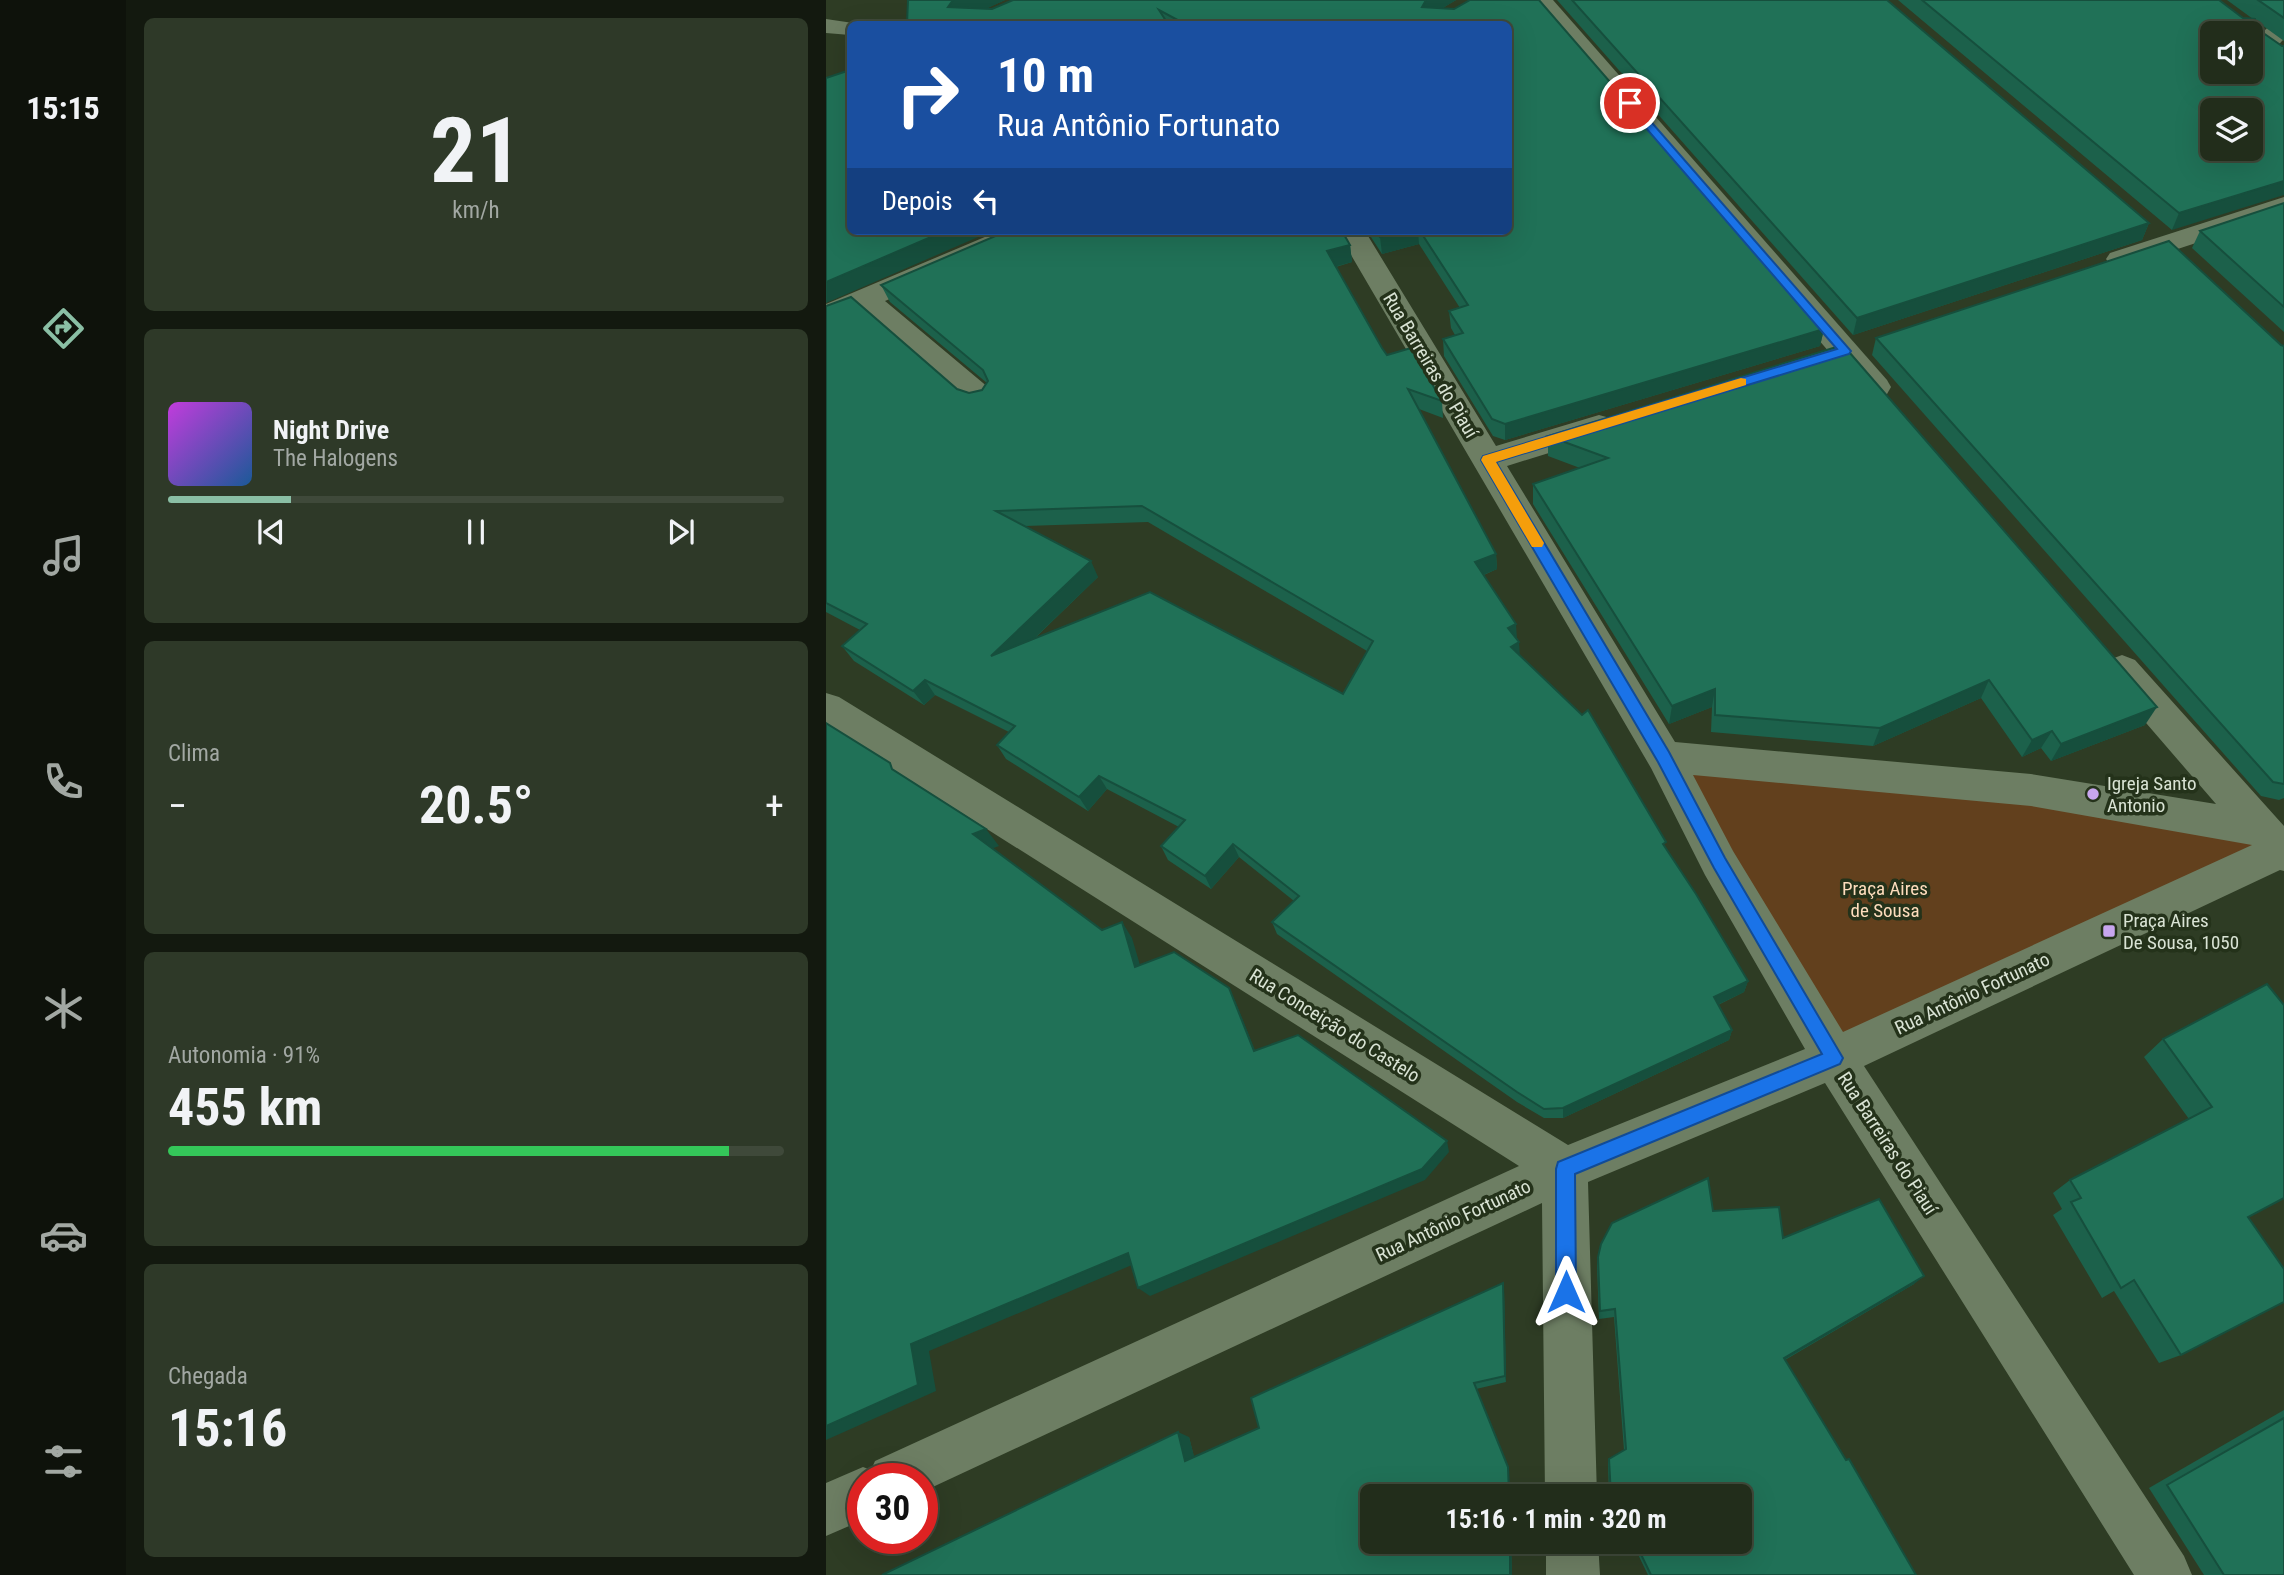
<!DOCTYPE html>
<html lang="pt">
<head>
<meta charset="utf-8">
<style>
  :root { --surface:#222d1b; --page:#2e3928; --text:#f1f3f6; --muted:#a2a8a3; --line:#3f493a; --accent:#8abfa5 }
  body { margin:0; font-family:"Roboto Condensed",sans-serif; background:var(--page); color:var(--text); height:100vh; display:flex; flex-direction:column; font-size:26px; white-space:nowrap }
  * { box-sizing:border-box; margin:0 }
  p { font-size:23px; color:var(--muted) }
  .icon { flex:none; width:38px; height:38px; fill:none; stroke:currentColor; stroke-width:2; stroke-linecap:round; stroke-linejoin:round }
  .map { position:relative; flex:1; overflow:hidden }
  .side { display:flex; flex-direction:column; gap:18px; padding:18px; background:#13190f; width:700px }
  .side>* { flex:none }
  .hud { position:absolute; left:21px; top:21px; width:665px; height:214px; border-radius:10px; box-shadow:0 7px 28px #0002,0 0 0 2px var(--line); background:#1a4fa0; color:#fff; overflow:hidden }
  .tools { position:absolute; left:1374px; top:21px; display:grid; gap:14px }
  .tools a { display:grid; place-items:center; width:63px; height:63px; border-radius:10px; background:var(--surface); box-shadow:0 7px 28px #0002,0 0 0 2px var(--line); font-size:35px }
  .speed { position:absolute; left:21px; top:1463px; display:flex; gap:14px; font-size:35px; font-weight:700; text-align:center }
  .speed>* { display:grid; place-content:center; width:91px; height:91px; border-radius:50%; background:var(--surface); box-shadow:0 7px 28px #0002,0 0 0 2px var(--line); line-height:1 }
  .speed .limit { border:10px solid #d22; background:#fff; color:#111 }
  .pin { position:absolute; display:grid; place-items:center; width:60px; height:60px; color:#fff; margin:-30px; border:4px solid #fff; border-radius:50%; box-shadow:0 2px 7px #0007 }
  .me { position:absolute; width:77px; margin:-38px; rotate:0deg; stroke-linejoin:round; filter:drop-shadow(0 0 5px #0008) }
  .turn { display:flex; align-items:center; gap:24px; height:147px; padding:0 35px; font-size:32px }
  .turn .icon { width:91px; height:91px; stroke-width:2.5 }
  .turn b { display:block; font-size:49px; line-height:60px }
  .then { display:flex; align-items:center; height:66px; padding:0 35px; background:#0003; gap:14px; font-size:26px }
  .big { font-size:52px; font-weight:700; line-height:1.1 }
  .side .card { flex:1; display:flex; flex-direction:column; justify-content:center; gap:10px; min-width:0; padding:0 24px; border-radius:10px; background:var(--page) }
  .side .dial { align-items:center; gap:0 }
  .dial b { font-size:91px; line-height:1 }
  .song { display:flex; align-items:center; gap:21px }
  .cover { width:84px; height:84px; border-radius:10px; background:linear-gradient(135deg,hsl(290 70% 55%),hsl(210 70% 35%)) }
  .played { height:7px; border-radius:4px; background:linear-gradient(90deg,var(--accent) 20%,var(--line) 20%) }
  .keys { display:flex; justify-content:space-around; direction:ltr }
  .heat { display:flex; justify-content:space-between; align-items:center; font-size:38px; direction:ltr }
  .charge { height:10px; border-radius:5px; background:linear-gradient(90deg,#34c759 91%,var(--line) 0) }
  .trip { position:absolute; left:534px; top:1484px; width:392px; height:70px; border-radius:10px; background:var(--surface); box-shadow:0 7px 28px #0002,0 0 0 2px var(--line); font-weight:700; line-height:70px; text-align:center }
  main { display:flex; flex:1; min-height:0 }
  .tabs { display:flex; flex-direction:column; width:126px; justify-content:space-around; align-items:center; background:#0e120b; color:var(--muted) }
  .tabs .icon { width:49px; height:49px }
  .tabs .selected { color:var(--accent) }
  .tabs b { font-size:32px; color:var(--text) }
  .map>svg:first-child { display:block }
</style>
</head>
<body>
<main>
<nav class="tabs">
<b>15:15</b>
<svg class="icon selected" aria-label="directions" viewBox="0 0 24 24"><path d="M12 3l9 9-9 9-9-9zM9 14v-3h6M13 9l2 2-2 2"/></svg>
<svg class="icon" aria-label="music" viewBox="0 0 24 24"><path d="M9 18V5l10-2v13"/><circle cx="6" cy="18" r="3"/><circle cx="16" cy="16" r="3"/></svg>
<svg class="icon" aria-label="phone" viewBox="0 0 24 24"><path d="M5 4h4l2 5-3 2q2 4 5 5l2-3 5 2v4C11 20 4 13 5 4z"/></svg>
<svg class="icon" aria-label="climate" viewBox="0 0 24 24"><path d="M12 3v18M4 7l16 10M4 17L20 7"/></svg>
<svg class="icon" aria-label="car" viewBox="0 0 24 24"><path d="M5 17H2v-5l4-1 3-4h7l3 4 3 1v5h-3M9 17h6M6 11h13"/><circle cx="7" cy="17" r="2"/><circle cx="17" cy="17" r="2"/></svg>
<svg class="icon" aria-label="filters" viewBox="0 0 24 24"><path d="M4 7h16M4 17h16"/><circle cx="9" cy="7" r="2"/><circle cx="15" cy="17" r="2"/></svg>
</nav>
<section class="side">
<div class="card dial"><b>21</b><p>km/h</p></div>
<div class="card">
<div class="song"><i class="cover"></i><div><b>Night Drive</b><p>The Halogens</p></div></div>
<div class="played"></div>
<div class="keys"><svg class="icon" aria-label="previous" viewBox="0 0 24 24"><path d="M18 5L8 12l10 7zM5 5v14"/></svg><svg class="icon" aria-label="pause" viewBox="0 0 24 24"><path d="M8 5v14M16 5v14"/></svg><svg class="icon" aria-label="next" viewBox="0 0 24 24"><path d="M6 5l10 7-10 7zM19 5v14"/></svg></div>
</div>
<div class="card"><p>Clima</p>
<div class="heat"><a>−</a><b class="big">20.5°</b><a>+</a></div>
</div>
<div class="card"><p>Autonomia · 91%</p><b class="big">455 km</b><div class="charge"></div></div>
<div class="card"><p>Chegada</p><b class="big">15:16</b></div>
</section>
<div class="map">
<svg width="1458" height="1575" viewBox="0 0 1458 1575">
  <rect width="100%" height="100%" fill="#2e3c24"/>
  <polygon fill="#62401d" points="830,752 1164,795 1449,845 1013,1048"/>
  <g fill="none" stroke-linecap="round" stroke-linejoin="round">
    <g fill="#6d7e63" fill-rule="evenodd">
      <polygon points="702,0 727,0 1061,380 1065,387 1061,394 1050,398 1039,394"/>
      <path d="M 1458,18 L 1458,39 C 1450,48 1445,51 1432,48 L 1429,43 C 1436,32 1446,21 1458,18 Z"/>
      <polygon points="0,19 34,24 24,24 24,35 0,33"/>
      <polygon points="1458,197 1458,214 1294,268 1284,265 1280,259 1284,253"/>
      <polygon points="173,231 211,231 207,237 59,301 163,388 168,396 163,404 152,407 141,404 35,311 0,325 0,304"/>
      <path d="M 511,231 L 539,231 L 670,446 L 773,415 L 784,418 L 789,426 L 784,434 L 681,466 L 849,742 L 1205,774 L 1390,804 L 1283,680 L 1278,670 L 1283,660 L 1296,655 L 1309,660 L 1458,826 L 1458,871 L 1454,870 L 1038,1066 L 1358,1556 L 1366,1575 L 1308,1575 L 999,1083 L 762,1182 L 771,1496 L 719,1496 L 716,1203 L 96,1492 L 96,1479 L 37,1479 L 37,1520 L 0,1536 L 0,1483 L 37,1467 L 45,1470 L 49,1461 L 693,1166 L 0,727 L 0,693 L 13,697 L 742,1145 L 979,1049 L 879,875 L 825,768 ZM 867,775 L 1205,806 L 1426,845 L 1017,1032 L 907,851 Z"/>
      <polygon points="720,1542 772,1542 774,1575 720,1575"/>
    </g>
  </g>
  <g fill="#1c614b" fill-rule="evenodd">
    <polygon points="82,0 179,0 159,9 166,9 187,0 630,0 615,9 628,9 644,0 713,0 998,329 994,346 679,440 667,436 618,356 617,339 629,335 625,328 623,311 634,308 593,244 556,254 541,231 682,231 682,24 81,24"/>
    <polygon points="731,0 1061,0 1323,223 1316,240 1027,335"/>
    <polygon points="1072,0 1393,0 1417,18 1427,19 1401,0 1458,0 1458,41 1429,20 1430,28 1456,46 1346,230"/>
    <polygon points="1458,203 1458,332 1366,248 1374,231"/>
    <path d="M 524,245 L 526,262 L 510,267 L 556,348 L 561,355 L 616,401 L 617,418 L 593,409 L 670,554 L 671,569 L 658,575 L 693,642 L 693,655 L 839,847 L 922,981 L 918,992 L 892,1005 L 906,1030 L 903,1040 L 737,1118 L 718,1118 L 691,1102 L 451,934 L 446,922 L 468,901 L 413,857 L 385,889 L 342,860 L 335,846 L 353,827 L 281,789 L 262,811 L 180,759 L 171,745 L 183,732 L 109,695 L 98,705 L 28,661 L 16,646 L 34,630 L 0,612 L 0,306 L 131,389 L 143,393 L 156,390 L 161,383 L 64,302 L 55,285 ZM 322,522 L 541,651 L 517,694 L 208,639 L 272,577 L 199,526 Z"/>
    <polygon points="1050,338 1458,346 1458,798 1453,800 1435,796 1046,355"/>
    <polygon points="1017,345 1319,725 1225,761 1215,748 1196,757 1155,698 1047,746 885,732 886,707 843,724 707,504 707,484 754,468 722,456 722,436"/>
    <polygon points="1441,984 1422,1217 1355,1355 1333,1363 1288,1291 1276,1298 1227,1215 1236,1209 1227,1193 1244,1180 1363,1119 1318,1057 1337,1039"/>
    <polygon points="887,1211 957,1238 1088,1284 959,1360 1090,1575 822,1575 806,1542 914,1542 914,1496 783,1496 782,1463 783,1459 798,1450 788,1317 773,1319 771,1266 772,1257"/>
    <polygon points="678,1291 680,1382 650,1389 683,1470 546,1542 685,1542 686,1575 56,1575 363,1437 368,1457 433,1428"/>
    <polygon points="1458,1410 1458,1575 1378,1575 1323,1488"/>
  </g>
  <g fill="#164f3d">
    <polygon points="127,0 179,0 147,15 122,7"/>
    <polygon points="600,0 630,0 602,17 596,7"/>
    <polygon points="1458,181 1458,195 1346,230 1353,213"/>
    <polygon points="1323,223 1316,240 1027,335 1031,318"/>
    <polygon points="119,231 166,231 0,303 0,282"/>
    <polygon points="576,231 592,231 593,244 556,254 554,237"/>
    <polygon points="524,245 526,262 504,268 501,251"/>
    <polygon points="998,329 994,346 679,440 679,424"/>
    <polygon points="670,554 671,569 650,578 649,562"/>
    <polygon points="265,561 272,577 174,671 165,656"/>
    <polygon points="690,624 691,640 682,628"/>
    <polygon points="693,642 694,658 685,647"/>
    <polygon points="99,680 109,695 98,705 87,691"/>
    <polygon points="1163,680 1155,698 1047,746 1054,728"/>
    <polygon points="889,689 886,707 843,724 846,706"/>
    <polygon points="1331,707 1319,725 1225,761 1235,744"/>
    <polygon points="1226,731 1215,748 1196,757 1206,740"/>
    <polygon points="273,776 281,789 262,811 253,797"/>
    <polygon points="160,829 173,846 160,851 147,834"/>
    <polygon points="407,844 413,857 385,889 379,876"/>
    <polygon points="296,922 306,938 319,982 309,967"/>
    <polygon points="922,981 918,992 885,1008 888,997"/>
    <polygon points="403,988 410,1003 435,1065 428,1051"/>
    <polygon points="906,1030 903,1040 737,1118 737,1108"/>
    <polygon points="621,1141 623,1152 599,1180 324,1296 312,1288"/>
    <polygon points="302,1253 313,1262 103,1351 110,1391 0,1440 0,1426 85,1344"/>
    <polygon points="1098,1276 1088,1284 951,1364 958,1358"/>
    <polygon points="677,1283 678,1291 680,1382 679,1376"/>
    <polygon points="352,1432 363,1437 370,1464 359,1461"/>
    <polygon points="682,1467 683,1470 684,1496 683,1496"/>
    <polygon points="684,1542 685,1542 686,1575 684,1575"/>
  </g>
  <g fill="#207157" stroke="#164f3d" stroke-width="2" fill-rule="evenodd">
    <polygon points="82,0 127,0 122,7 166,9 187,0 600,0 596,7 628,9 644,0 713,0 998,329 679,424 666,419 617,339 637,333 623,311 642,305 594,231 682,231 682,24 359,24 333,10 342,24 81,24"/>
    <polygon points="746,0 1061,0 1323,223 1031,318"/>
    <path d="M 1096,0 L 1393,0 L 1417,18 L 1429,19 L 1430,28 L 1456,46 L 1458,46 L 1458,181 L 1353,213 ZM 1386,33 L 1424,33 L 1424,72 L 1386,72 ZM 1386,110 L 1424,110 L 1424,149 L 1386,149 Z"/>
    <polygon points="1432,0 1458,0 1458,18"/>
    <polygon points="24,70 24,231 119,231 0,282 0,78"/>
    <polygon points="1458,203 1458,307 1374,231"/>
    <path d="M 181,231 L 516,231 L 524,245 L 501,251 L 556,348 L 561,355 L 585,348 L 616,401 L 582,389 L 670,554 L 649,562 L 690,624 L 682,628 L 693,642 L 685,647 L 756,715 L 762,710 L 840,842 L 837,844 L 870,894 L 922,981 L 888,997 L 906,1030 L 737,1108 L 718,1109 L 691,1092 L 446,922 L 473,896 L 407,844 L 379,876 L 335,846 L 359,820 L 273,776 L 253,797 L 171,745 L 189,726 L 99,680 L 87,691 L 16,646 L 41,624 L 0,603 L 0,306 L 25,297 L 131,389 L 143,393 L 156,390 L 162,381 L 157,370 L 55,285 ZM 316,506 L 547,641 L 517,694 L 324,592 L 165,656 L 265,561 L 170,511 Z"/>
    <polygon points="550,231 576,231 554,237"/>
    <polygon points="1343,241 1455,345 1458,346 1458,784 1447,782 1050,338"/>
    <polygon points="1017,345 1331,707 1235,744 1226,731 1206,740 1163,680 1054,728 889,715 889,689 846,706 707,484 782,458 722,436"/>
    <polygon points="0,723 64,763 66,769 160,829 147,834 276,930 296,922 309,967 348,952 403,988 428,1051 472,1035 621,1141 596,1169 312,1288 302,1253 85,1344 92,1385 0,1426"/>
    <polygon points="1441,984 1458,1005 1458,1198 1422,1217 1458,1269 1458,1302 1355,1355 1308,1280 1295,1288 1245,1202 1255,1198 1244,1180 1386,1107 1337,1039"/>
    <polygon points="882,1178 887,1211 953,1207 957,1238 1053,1199 1098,1276 958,1358 1020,1460 1023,1459 1090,1575 825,1575 809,1542 914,1542 914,1496 785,1496 783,1459 800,1449 789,1309 774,1311 772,1257 775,1244 786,1223"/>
    <polygon points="677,1283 679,1376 648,1383 682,1467 683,1496 546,1496 546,1542 684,1542 684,1575 56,1575 352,1432 359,1461 433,1428 425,1398"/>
    <polygon points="1458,1418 1458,1575 1398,1575 1341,1485"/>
  </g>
  <polygon fill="#1a73e8" stroke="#114b97" stroke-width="2" points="800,101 807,101 1025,351 1023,354 670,462 843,752 899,858 1017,1058 1014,1064 749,1174 750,1292 747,1299 740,1302 733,1299 730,1292 730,1169 732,1162 996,1054 888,868 832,762 655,460 657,456 1011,349 800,105"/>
  <polygon fill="#f59e0b" points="915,378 920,379 920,385 670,462 718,543 716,547 706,547 655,460 657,456"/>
  <g fill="#c8a6ef" stroke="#24321a" stroke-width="2.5">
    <circle cx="1267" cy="794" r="7"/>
    <rect x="1276" y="924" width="14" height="14" rx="3.5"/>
  </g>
  <g text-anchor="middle" stroke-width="7" stroke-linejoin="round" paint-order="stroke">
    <g font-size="19" fill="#d9e3d4" stroke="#24321a">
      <text transform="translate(605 365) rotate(59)" y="7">Rua Barreiras do Piauí</text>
      <text transform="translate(1146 993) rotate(-25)" y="7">Rua Antônio Fortunato</text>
      <text transform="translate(509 1025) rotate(32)" y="7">Rua Conceição do Castelo</text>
      <text transform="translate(1062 1143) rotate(57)" y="7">Rua Barreiras do Piauí</text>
      <text transform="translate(627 1220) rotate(-25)" y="7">Rua Antônio Fortunato</text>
    </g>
    <g font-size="19" fill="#d9e3d4" stroke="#24321a" text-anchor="start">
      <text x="1281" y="790">Igreja Santo<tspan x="1281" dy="22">Antonio</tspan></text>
      <text x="1297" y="927">Praça Aires<tspan x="1297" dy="22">De Sousa, 1050</tspan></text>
    </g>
    <g font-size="19" fill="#feddbd" stroke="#24321a">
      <text x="1059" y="895">Praça Aires<tspan x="1059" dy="22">de Sousa</tspan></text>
    </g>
  </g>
</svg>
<div class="tools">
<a><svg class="icon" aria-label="sound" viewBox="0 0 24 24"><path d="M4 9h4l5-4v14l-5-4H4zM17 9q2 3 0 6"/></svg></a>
<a><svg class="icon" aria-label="layers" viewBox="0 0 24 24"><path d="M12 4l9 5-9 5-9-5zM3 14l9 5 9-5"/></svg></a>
</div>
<div class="speed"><div class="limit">30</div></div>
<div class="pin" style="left:804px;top:103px;background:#d93025"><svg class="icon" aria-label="arrive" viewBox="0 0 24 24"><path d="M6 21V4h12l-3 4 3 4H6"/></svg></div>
<svg class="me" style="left:740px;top:1292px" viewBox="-20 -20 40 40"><path d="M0-17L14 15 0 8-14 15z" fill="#1a73e8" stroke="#fff" stroke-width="4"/></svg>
<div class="trip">15:16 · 1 min · 320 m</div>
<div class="hud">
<div class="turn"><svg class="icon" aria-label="right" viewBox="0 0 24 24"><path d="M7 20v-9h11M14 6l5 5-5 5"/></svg><div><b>10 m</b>Rua Antônio Fortunato</div></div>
<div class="then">Depois<svg class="icon" aria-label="left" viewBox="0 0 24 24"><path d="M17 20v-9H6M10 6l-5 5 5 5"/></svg></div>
</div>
</div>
</main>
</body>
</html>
